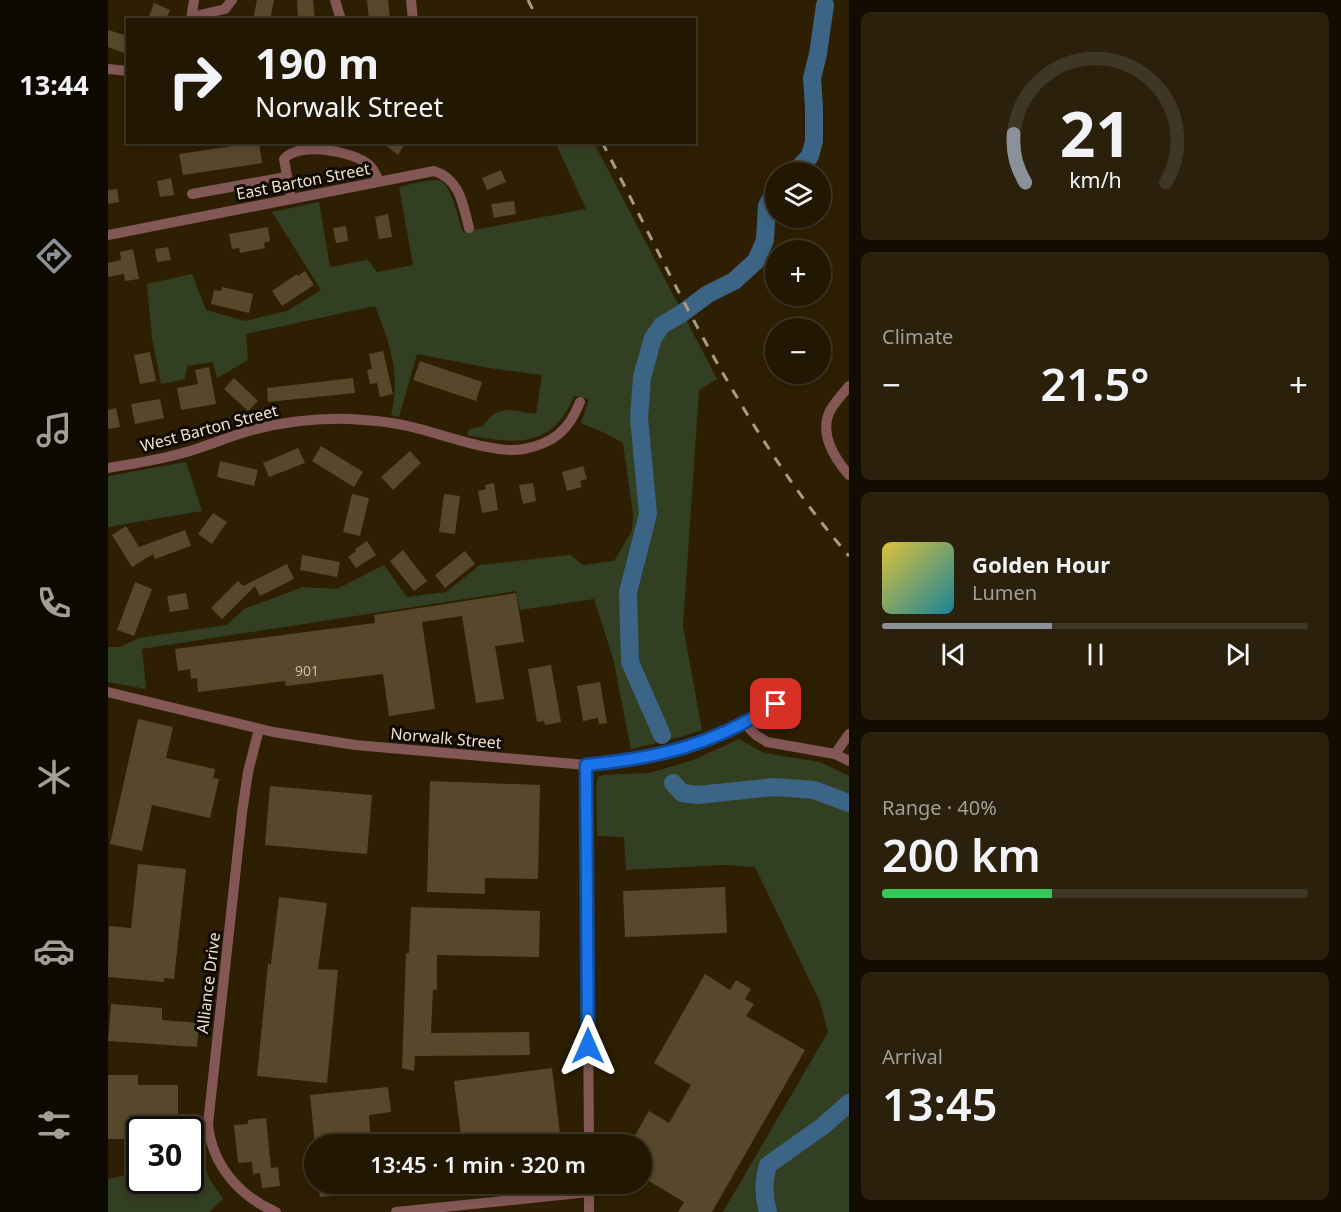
<!DOCTYPE html>
<html lang="en">
<head>
<meta charset="utf-8">
<style>
  :root { --surface:#221702; --page:#2a200c; --text:#f1f3f6; --muted:#a29f99; --line:#3f3624; --accent:#8c9099 }
  body { margin:0; font-family:"Noto Sans",sans-serif; background:var(--page); color:var(--text); height:100vh; display:flex; flex-direction:column; font-size:22px; white-space:nowrap }
  * { box-sizing:border-box; margin:0 }
  p { font-size:20px; color:var(--muted) }
  .icon { flex:none; width:33px; height:33px; fill:none; stroke:currentColor; stroke-width:2; stroke-linecap:round; stroke-linejoin:round }
  .map { position:relative; flex:1; overflow:hidden }
  .side { display:flex; flex-direction:column; gap:12px; padding:12px; background:#130d01; width:492px }
  .side>* { flex:none }
  .hud { position:absolute; left:18px; top:18px; width:570px; height:126px; border-radius:0px; box-shadow:0 3px 9px #0003,0 0 0 2px var(--line); background:#221702; color:var(--text); overflow:hidden }
  .controls { position:absolute; left:657px; top:162px; display:grid; gap:12px }
  .controls a { display:grid; place-items:center; width:66px; height:66px; border-radius:50%; background:var(--surface); box-shadow:0 3px 9px #0003,0 0 0 2px var(--line); font-size:30px }
  .speed { position:absolute; left:18px; top:1116px; display:flex; gap:12px; font-size:30px; font-weight:700; text-align:center }
  .speed>* { display:grid; place-content:center; width:78px; height:78px; border-radius:50%; background:var(--surface); box-shadow:0 3px 9px #0003,0 0 0 2px var(--line); line-height:1 }
  .speed .limit { border:3px solid #111; border-radius:9px; background:#fff; color:#111 }
  .pin { position:absolute; display:grid; place-items:center; width:51px; height:51px; color:#fff; margin:-26px; border-radius:12px; box-shadow:0 3px 9px #0006 }
  .me { position:absolute; width:66px; margin:-33px; rotate:0deg; stroke-linejoin:round; filter:drop-shadow(0 0 4px #0008) }
  .turn { display:flex; align-items:center; gap:21px; height:126px; padding:0 30px; font-size:27px }
  .turn .icon { width:78px; height:78px; stroke-width:2.5 }
  .turn b { display:block; font-size:42px; line-height:51px }
  .big { font-size:45px; font-weight:600; line-height:1.1 }
  .side .tile { flex:1; display:flex; flex-direction:column; justify-content:center; gap:9px; min-width:0; padding:0 21px; border-radius:9px; background:var(--page) }
  .side .dial { align-items:center; gap:0 }
  .dial svg { height:156px; overflow:visible; fill:none; stroke:var(--line); stroke-width:7; stroke-linecap:round; text-anchor:middle }
  .dial text { fill:var(--text); stroke:none }
  .song { display:flex; align-items:center; gap:18px }
  .cover { width:72px; height:72px; border-radius:9px; background:linear-gradient(135deg,hsl(50 70% 55%),hsl(190 70% 35%)) }
  .played { height:6px; border-radius:3px; background:linear-gradient(90deg,var(--accent) 40%,var(--line) 40%) }
  .keys { display:flex; justify-content:space-around; direction:ltr }
  .heat { display:flex; justify-content:space-between; align-items:center; font-size:33px; direction:ltr }
  .charge { height:9px; border-radius:4px; background:linear-gradient(90deg,#34c759 40%,var(--line) 0) }
  .trip { position:absolute; left:196px; top:1134px; width:348px; height:60px; border-radius:30px; background:var(--surface); box-shadow:0 3px 9px #0003,0 0 0 2px var(--line); font-weight:600; line-height:60px; text-align:center }
  main { display:flex; flex:1; min-height:0 }
  .dock { display:flex; flex-direction:column; width:108px; justify-content:space-around; align-items:center; background:#0e0901; color:var(--muted) }
  .dock .icon { width:42px; height:42px }
  .dock .active { color:var(--accent) }
  .dock b { font-size:27px; color:var(--text) }
  .map>svg:first-child { display:block }
</style>
</head>
<body>
<main>
<nav class="dock">
<b>13:44</b>
<svg class="icon active" aria-label="directions" viewBox="0 0 24 24"><path d="M12 3l9 9-9 9-9-9zM9 14v-3h6M13 9l2 2-2 2"/></svg>
<svg class="icon" aria-label="music" viewBox="0 0 24 24"><path d="M9 18V5l10-2v13"/><circle cx="6" cy="18" r="3"/><circle cx="16" cy="16" r="3"/></svg>
<svg class="icon" aria-label="phone" viewBox="0 0 24 24"><path d="M5 4h4l2 5-3 2q2 4 5 5l2-3 5 2v4C11 20 4 13 5 4z"/></svg>
<svg class="icon" aria-label="climate" viewBox="0 0 24 24"><path d="M12 3v18M4 7l16 10M4 17L20 7"/></svg>
<svg class="icon" aria-label="car" viewBox="0 0 24 24"><path d="M5 17H2v-5l4-1 3-4h7l3 4 3 1v5h-3M9 17h6M6 11h13"/><circle cx="7" cy="17" r="2"/><circle cx="17" cy="17" r="2"/></svg>
<svg class="icon" aria-label="filters" viewBox="0 0 24 24"><path d="M4 7h16M4 17h16"/><circle cx="9" cy="7" r="2"/><circle cx="15" cy="17" r="2"/></svg>
</nav>
<div class="map">
<svg width="741" height="1212" viewBox="0 0 741 1212">
  <rect width="100%" height="100%" fill="#2e1f02"/>
  <g fill="#333f22">
    <path d="M 451,142 L 486,143 L 609,379 L 591,390 L 575,626 L 594,730 L 573,737 L 523,749 L 505,658 L 486,599 L 412,610 L 408,591 L 34,649 L 38,689 L 0,682 L 0,647 L 12,647 L 31,638 L 119,625 L 136,609 L 195,587 L 229,589 L 276,565 L 299,597 L 338,592 L 372,565 L 462,555 L 475,565 L 506,561 L 524,531 L 525,514 L 515,443 L 497,433 L 473,423 L 481,399 L 466,396 C 444,449 408,444 359,435 L 361,429 L 375,426 C 390,403 404,411 428,414 L 434,375 L 381,368 L 309,354 L 291,417 L 283,415 C 293,374 282,344 267,306 L 138,334 L 140,360 L 109,378 L 105,362 L 79,366 L 77,379 L 53,384 L 44,338 L 39,284 L 84,274 L 98,310 L 137,321 L 179,311 L 213,290 L 164,212 L 211,202 L 222,267 L 260,260 L 269,272 L 305,265 L 291,187 C 300,185 324,178 333,181 C 344,187 351,221 355,232 L 478,209 L 448,144 Z"/>
    <polygon points="78,462 94,511 0,527 0,476"/>
    <polygon points="631,739 656,753 712,762 741,776 741,1212 615,1212 720,1032 712,1002 647,867 615,865 518,870 516,837 489,836 488,784 490,777 495,775 541,773 585,760"/>
    <polygon points="94,1158 101,1178 115,1199 101,1212 0,1212 0,1179 31,1172 32,1180 82,1180 83,1161"/>
  </g>
  <g fill="none" stroke-linecap="round" stroke-linejoin="round">
    <g stroke="#3c6484" stroke-width="18">
      <polyline points="687,172 702,156 706,141 706,108 704,78 710,54 717,5"/>
      <polyline points="554,735 522,662 520,592 540,514 531,418 534,377 545,338 554,325 573,314 600,294 626,281 648,261 657,240 659,206 668,188"/>
      <polyline points="565,783 574,793 590,795 666,787 706,790 741,803"/>
      <path d="M 660,1212 C 655,1195 655,1181 660,1165 L 715,1126 L 741,1103"/>
    </g>
  </g>
  <g fill="#58482b">
    <polygon points="149,0 166,0 162,20 145,20"/>
    <polygon points="189,0 205,0 207,20 190,20"/>
    <polygon points="259,0 280,0 282,20 261,20"/>
    <polygon points="46,3 62,10 58,20 40,20"/>
    <polygon points="0,30 20,36 16,53 0,47"/>
    <polygon points="151,142 154,163 75,175 71,154"/>
    <polygon points="273,142 298,142 290,155"/>
    <polygon points="393,170 398,182 379,190 374,178"/>
    <polygon points="63,178 66,195 52,197 49,181"/>
    <polygon points="9,189 11,202 0,204 0,190"/>
    <polygon points="406,201 408,214 386,218 383,204"/>
    <polygon points="280,214 284,237 271,239 267,217"/>
    <polygon points="238,226 240,241 228,243 225,228"/>
    <polygon points="160,227 162,241 156,243 157,248 132,253 131,248 124,249 121,234"/>
    <polygon points="60,247 63,260 49,262 47,249"/>
    <polygon points="25,249 31,279 17,281 16,274 0,277 0,263 13,260 12,252"/>
    <polygon points="197,271 206,285 174,306 164,291 189,274 190,276"/>
    <polygon points="114,287 145,294 141,313 103,304 106,290 113,291"/>
    <polygon points="275,351 285,394 272,397 269,383 262,384 259,370 264,369 261,354"/>
    <polygon points="42,352 48,381 32,384 26,355"/>
    <polygon points="312,361 374,382 368,401 305,380"/>
    <polygon points="101,367 108,404 73,410 69,388 90,384 87,370"/>
    <polygon points="126,378 150,401 140,411 116,389"/>
    <polygon points="245,378 247,393 160,402 159,388"/>
    <polygon points="52,399 56,418 27,424 23,404"/>
    <polygon points="8,408 12,427 0,429 0,410"/>
    <polygon points="213,446 255,472 246,487 204,461"/>
    <polygon points="190,448 197,463 161,477 155,463"/>
    <polygon points="302,451 313,463 285,490 273,477"/>
    <polygon points="112,461 150,470 146,486 109,477"/>
    <polygon points="475,466 479,479 472,481 474,487 459,491 454,472"/>
    <polygon points="386,483 390,510 374,513 370,491 378,489 377,485"/>
    <polygon points="425,483 428,501 415,504 411,485"/>
    <polygon points="244,494 261,498 252,536 235,532"/>
    <polygon points="336,494 352,496 347,534 331,532"/>
    <polygon points="105,513 119,522 104,544 90,534"/>
    <polygon points="18,526 31,547 77,530 83,546 47,559 45,554 24,567 4,535"/>
    <polygon points="259,541 268,555 248,568 240,557 248,551 247,549"/>
    <polygon points="295,550 319,581 306,591 282,561"/>
    <polygon points="357,551 367,564 337,588 327,575"/>
    <polygon points="194,555 232,562 229,577 192,570"/>
    <polygon points="179,564 186,579 152,596 147,586 114,619 103,608 130,581 135,586"/>
    <polygon points="27,582 44,589 26,636 9,630"/>
    <polygon points="78,593 81,609 62,612 59,596"/>
    <polygon points="408,593 416,642 387,646 396,699 368,703 354,616 314,622 327,709 281,716 275,674 178,686 177,681 90,692 89,678 83,679 82,669 70,671 67,649 267,623 266,615"/>
    <polygon points="443,665 453,722 437,725 436,721 429,722 420,669"/>
    <polygon points="492,682 499,723 491,724 490,718 475,721 469,686"/>
    <polygon points="30,719 65,727 58,758 107,769 105,778 111,779 102,818 44,805 34,851 2,844"/>
    <polygon points="322,781 432,785 430,879 377,878 377,894 319,892"/>
    <polygon points="162,786 264,795 259,854 157,845"/>
    <polygon points="30,864 78,869 66,979 56,978 56,982 0,977 1,926 23,928"/>
    <polygon points="617,887 619,933 517,937 515,891"/>
    <polygon points="171,897 219,903 210,969 230,970 219,1083 149,1076 160,964 163,964"/>
    <polygon points="303,907 432,911 431,957 329,955 329,990 325,990 323,1033 421,1032 422,1055 307,1056 306,1071 294,1068 298,953 301,953"/>
    <polygon points="597,974 622,990 628,980 643,989 637,999 646,1004 638,1016 697,1050 604,1212 570,1212 576,1202 534,1177 534,1141 526,1137 541,1111 561,1123 583,1085 546,1063"/>
    <polygon points="3,1004 54,1008 54,1020 91,1023 89,1047 0,1041"/>
    <polygon points="444,1068 453,1142 430,1144 354,1144 346,1081"/>
    <polygon points="0,1075 30,1075 30,1085 70,1085 70,1130 32,1130 32,1155 21,1156 19,1139 0,1139"/>
    <polygon points="280,1087 283,1112 261,1115 263,1144 207,1144 202,1095"/>
    <polygon points="158,1118 163,1168 170,1167 172,1186 154,1188 152,1173 145,1174 144,1162 130,1163 126,1125 140,1124 140,1120"/>
    <polygon points="210,1184 267,1184 268,1192 212,1197"/>
  </g>
  <g fill="none" stroke-linecap="round" stroke-linejoin="round">
    <g stroke="#835756" stroke-width="10">
      <polyline points="227,0 233,20"/>
      <polyline points="303,0 305,20"/>
      <polyline points="84,17 117,9 124,0"/>
      <polyline points="83,20 86,0"/>
      <polyline points="0,69 20,71"/>
      <polyline points="84,194 178,177"/>
      <path d="M 183,199 L 176,159 C 190,141 246,151 261,165 C 266,169 268,176 271,181"/>
      <path d="M 0,235 L 326,171 C 352,179 355,205 361,228"/>
      <path d="M 741,386 C 735,393 728,401 723,409 C 710,432 726,458 741,475"/>
      <path d="M 0,468 C 22,464 45,461 67,455 C 93,449 116,438 141,431 C 173,422 207,418 241,419 C 262,420 284,422 304,427 C 334,434 388,455 416,449 C 446,443 461,430 472,402"/>
      <path d="M 0,692 L 165,732 L 247,745 L 478,765 C 551,758 606,745 667,704"/>
      <polyline points="636,723 648,735 659,742 727,754 741,761"/>
      <path d="M 151,729 L 140,772 L 134,813 L 100,1124 C 104,1165 131,1196 168,1212"/>
      <polyline points="727,754 741,734"/>
      <polyline points="478,765 481,1144"/>
      <polyline points="481,1184 481,1212"/>
      <polyline points="288,1212 481,1192"/>
    </g>
    <g stroke="#a89c87" stroke-width="3" stroke-dasharray="10 10" stroke-linecap="butt">
      <polyline points="420,0 430,20"/>
      <path d="M 494,142 C 568,285 635,433 741,556"/>
    </g>
  </g>
  <g fill="none" stroke-linecap="round" stroke-linejoin="round">
    <g stroke="#114b97" stroke-width="15">
      <path id="route" d="M 480,1046 L 478,765 C 551,758 605,745 668,704"/>
    </g>
    <use href="#route" stroke="#1a73e8" stroke-width="10"/>
  </g>
  <g text-anchor="middle" stroke-width="6" stroke-linejoin="round" paint-order="stroke">
    <g font-size="14" fill="#c7bca8">
      <text x="199" y="676">901</text>
    </g>
    <g font-size="16" fill="#ece2d1" stroke="#110a02">
      <text transform="translate(195 181) rotate(-11)" y="6">East Barton Street</text>
      <text transform="translate(101 428) rotate(-15)" y="6">West Barton Street</text>
      <text transform="translate(338 738) rotate(5)" y="6">Norwalk Street</text>
      <text transform="translate(100 983) rotate(-83)" y="6">Alliance Drive</text>
    </g>
  </g>
</svg>
<div class="controls">
<a><svg class="icon" aria-label="layers" viewBox="0 0 24 24"><path d="M12 4l9 5-9 5-9-5zM3 14l9 5 9-5"/></svg></a>
<a>+</a>
<a>−</a>
</div>
<div class="speed"><div class="limit">30</div></div>
<div class="pin" style="left:668px;top:704px;background:#d93025"><svg class="icon" aria-label="arrive" viewBox="0 0 24 24"><path d="M6 21V4h12l-3 4 3 4H6"/></svg></div>
<svg class="me" style="left:480px;top:1046px" viewBox="-20 -20 40 40"><path d="M0-17L14 15 0 8-14 15z" fill="#1a73e8" stroke="#fff" stroke-width="4"/></svg>
<div class="trip">13:45 · 1 min · 320 m</div>
<div class="hud">
<div class="turn"><svg class="icon" aria-label="right" viewBox="0 0 24 24"><path d="M7 20v-9h11M14 6l5 5-5 5"/></svg><div><b>190 m</b>Norwalk Street</div></div>
</div>
</div>
<section class="side">
<div class="tile dial"><svg viewBox="0 0 100 80">
<path d="M14 69A42 42 0 1 1 86 69"/>
<path d="M14 69A42 42 0 0 1 8 44" stroke="#8c9099"/>
<text x="50" y="56" font-size="32" font-weight="700">21</text>
<text x="50" y="72" font-size="11">km/h</text>
</svg></div>
<div class="tile"><p>Climate</p>
<div class="heat"><a>−</a><b class="big">21.5°</b><a>+</a></div>
</div>
<div class="tile">
<div class="song"><i class="cover"></i><div><b>Golden Hour</b><p>Lumen</p></div></div>
<div class="played"></div>
<div class="keys"><svg class="icon" aria-label="previous" viewBox="0 0 24 24"><path d="M18 5L8 12l10 7zM5 5v14"/></svg><svg class="icon" aria-label="pause" viewBox="0 0 24 24"><path d="M8 5v14M16 5v14"/></svg><svg class="icon" aria-label="next" viewBox="0 0 24 24"><path d="M6 5l10 7-10 7zM19 5v14"/></svg></div>
</div>
<div class="tile"><p>Range · 40%</p><b class="big">200 km</b><div class="charge"></div></div>
<div class="tile"><p>Arrival</p><b class="big">13:45</b></div>
</section>
</main>
</body>
</html>
